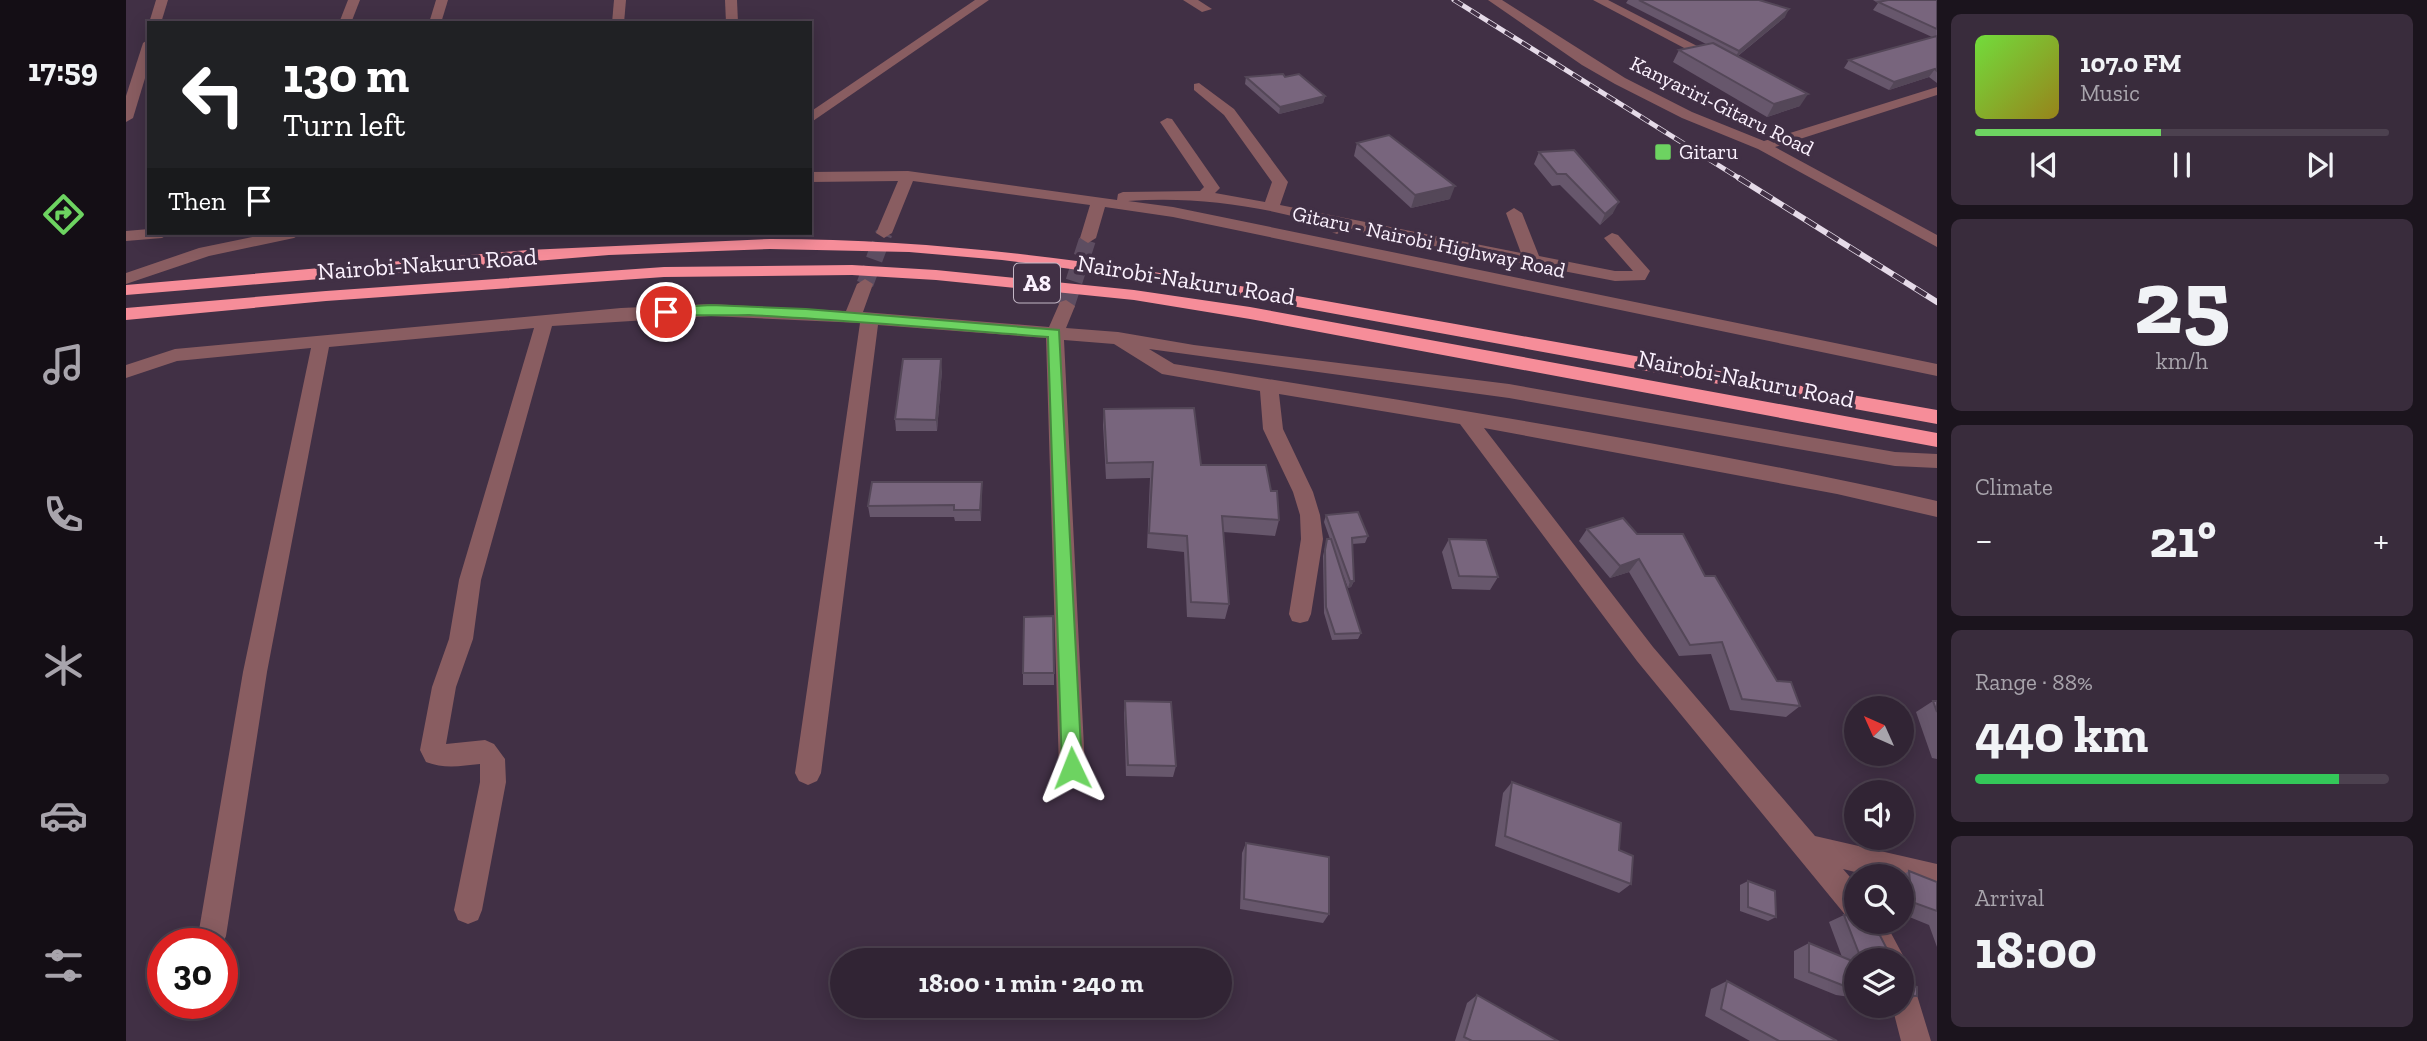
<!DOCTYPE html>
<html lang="en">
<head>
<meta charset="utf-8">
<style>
  :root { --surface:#312434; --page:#392c3c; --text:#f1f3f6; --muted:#a8a4ac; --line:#4c414f; --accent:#6dd361 }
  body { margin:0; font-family:"Zilla Slab",serif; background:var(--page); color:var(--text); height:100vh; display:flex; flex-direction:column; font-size:26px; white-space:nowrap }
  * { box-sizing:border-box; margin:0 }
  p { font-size:23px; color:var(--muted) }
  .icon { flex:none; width:38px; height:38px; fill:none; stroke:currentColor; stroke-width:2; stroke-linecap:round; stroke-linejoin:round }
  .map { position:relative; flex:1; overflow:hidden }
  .details { display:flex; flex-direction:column; gap:14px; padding:14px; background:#1b141d; width:490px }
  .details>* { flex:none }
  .guide { position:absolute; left:21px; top:21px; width:665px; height:214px; border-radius:0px; box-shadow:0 4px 18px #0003,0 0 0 2px var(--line); background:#202124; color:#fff; overflow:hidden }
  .needle { width:46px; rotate:315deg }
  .fabs { position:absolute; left:1718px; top:696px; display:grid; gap:14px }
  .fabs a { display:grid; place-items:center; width:70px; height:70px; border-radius:50%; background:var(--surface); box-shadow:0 4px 18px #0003,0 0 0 2px var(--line); font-size:35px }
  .speed { position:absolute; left:21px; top:928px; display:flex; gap:14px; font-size:35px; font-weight:700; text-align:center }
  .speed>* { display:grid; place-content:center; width:91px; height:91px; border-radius:50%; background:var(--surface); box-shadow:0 4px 18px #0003,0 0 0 2px var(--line); line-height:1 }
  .speed .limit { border:10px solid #d22; background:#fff; color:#111 }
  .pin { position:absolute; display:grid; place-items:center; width:60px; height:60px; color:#fff; margin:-30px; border:4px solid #fff; border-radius:50%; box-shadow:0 2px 7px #0007 }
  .me { position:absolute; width:77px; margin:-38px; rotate:358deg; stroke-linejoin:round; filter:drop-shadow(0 0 5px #0008) }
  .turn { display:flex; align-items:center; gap:24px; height:147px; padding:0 21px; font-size:32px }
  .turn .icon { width:91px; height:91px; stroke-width:2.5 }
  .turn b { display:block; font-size:49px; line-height:60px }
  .then { display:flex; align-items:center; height:66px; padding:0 21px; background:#0003; gap:14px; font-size:26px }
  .big { font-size:52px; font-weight:700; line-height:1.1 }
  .details .widget { flex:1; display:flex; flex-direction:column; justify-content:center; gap:10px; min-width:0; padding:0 24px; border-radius:10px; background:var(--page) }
  .details .dial { align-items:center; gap:0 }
  .dial b { font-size:91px; line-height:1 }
  .song { display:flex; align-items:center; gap:21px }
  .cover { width:84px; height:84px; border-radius:10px; background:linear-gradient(135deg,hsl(100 70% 55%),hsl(50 70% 35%)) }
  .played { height:7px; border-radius:4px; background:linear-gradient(90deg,var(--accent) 45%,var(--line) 45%) }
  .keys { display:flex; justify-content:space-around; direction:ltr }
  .heat { display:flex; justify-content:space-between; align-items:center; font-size:38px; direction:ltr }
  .charge { height:10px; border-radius:5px; background:linear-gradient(90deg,#34c759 88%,var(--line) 0) }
  .trip { position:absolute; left:704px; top:948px; width:402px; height:70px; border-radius:35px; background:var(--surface); box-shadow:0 4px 18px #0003,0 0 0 2px var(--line); font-weight:700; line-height:70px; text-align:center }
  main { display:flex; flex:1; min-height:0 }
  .tabs { display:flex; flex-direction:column; width:126px; justify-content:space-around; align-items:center; background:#140e15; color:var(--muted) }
  .tabs .icon { width:49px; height:49px }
  .tabs .selected { color:var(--accent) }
  .tabs b { font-size:32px; color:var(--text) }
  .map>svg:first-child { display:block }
</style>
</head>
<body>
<main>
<nav class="tabs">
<b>17:59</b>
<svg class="icon selected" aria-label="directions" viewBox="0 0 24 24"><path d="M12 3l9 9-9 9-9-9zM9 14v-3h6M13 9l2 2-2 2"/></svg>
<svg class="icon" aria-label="music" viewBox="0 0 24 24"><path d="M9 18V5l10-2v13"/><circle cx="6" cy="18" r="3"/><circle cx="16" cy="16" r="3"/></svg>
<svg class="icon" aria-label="phone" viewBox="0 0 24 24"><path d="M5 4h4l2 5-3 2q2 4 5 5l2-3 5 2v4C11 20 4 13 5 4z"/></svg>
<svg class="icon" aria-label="climate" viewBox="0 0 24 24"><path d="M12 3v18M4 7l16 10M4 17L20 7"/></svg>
<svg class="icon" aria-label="car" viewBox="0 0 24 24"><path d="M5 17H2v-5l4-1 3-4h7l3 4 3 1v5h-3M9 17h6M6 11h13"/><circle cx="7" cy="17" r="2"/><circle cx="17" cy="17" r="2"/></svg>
<svg class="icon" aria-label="filters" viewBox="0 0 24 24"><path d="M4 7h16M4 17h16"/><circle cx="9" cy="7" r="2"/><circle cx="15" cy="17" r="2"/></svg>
</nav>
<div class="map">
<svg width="1811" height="1041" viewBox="0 0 1811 1041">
  <rect width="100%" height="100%" fill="#413045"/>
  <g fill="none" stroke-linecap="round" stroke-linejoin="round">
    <g stroke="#5d4d61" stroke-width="17" stroke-dasharray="17 9" stroke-linecap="butt">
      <polyline points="739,284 758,233"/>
      <polyline points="940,306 962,238"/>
    </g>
    <g fill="#895d61" fill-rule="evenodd">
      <polygon points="30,0 42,0 35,23 23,23"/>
      <polygon points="222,0 234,0 225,23 213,23"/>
      <polygon points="310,0 322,0 315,23 303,23"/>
      <polygon points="488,0 500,0 498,23 486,23"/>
      <polygon points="599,0 611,0 612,23 600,23"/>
      <polygon points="849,0 863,0 684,123 684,112"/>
      <polygon points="1057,0 1072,0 1086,9 1076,12"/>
      <polygon points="1362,0 1376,0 1499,78 1566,112 1638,141 1811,87 1811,95 1649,147 1811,235 1811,247 1632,149 1556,118 1489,84 1456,65"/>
      <polygon points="1467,0 1482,0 1573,47 1572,50 1562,50"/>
      <polygon points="23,39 23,65 7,118 0,122 0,96 17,43"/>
      <path d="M 1073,83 L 1108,109 L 1162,182 L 1154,205 L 1395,253 L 1380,213 L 1388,208 L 1396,213 L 1413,256 L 1489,271 L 1507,271 L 1478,238 L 1486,233 L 1492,235 L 1524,271 L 1519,280 L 1489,281 L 1219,229 L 1211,234 C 1203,232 1200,226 1192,223 C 1132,205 1065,196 1002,201 L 1047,207 L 1811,364 L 1811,376 L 1047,217 L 979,207 L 970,238 L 962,243 L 954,238 L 964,205 L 787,181 L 766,233 L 758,238 L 750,233 L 772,181 L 684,182 L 684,172 L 782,171 L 991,200 L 992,194 L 997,192 L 1074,191 L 1078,187 L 1034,122 L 1041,118 L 1046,119 L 1094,188 L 1089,193 L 1139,202 L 1146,182 L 1098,115 L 1068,90 L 1068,84 Z"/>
      <polygon points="23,229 23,233 44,233 36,238 0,241 0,231"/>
      <polygon points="146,233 176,233 168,238 83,256 0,284 0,273 73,248"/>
      <path d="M 739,279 L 747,284 L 737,312 L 923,327 L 934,302 L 940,300 L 949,306 L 940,328 L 992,332 L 1068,345 L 1383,384 L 1769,452 L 1811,454 L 1811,468 L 1769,466 L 1383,398 L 1023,349 L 1048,364 C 1303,405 1559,444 1811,501 L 1811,517 L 1711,494 L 1358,428 L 1527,647 L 1689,836 L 1811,864 L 1811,892 L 1776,883 L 1776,877 L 1749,877 L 1717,869 L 1731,885 L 1731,922 L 1759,922 L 1780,961 L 1776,971 L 1776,961 L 1750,961 L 1733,932 L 1730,920 L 1721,917 L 1511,661 L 1334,424 L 1153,394 L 1157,429 L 1187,492 L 1194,515 L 1197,539 L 1185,614 L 1182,621 L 1174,623 L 1166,621 L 1163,614 L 1175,539 L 1174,515 L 1167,492 L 1137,429 L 1134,391 L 1036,374 L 988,344 L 938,340 L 959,768 L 955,776 L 946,780 L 937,776 L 933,768 L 920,338 L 752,325 L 695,773 L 691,781 L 682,785 L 673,781 L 669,773 L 734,323 L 585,316 L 426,326 L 355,580 L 347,639 L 330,687 L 320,744 L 359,740 L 368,744 L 379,759 L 380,782 L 356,910 L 352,920 L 342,924 L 332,920 L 328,910 L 354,782 L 354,764 C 335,766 318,769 300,762 L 294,750 L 306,687 L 323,639 L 333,580 L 408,328 L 203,347 L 141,672 L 100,936 L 96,945 L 75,943 L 72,936 L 117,672 L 185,348 L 51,361 L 0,378 L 0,365 L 49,349 L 495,308 L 585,304 L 720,311 L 731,284 Z"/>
      <polygon points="1776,975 1786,979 1805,1041 1775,1041 1766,1006 1776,1006"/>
    </g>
    <g fill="#f68d99" fill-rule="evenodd">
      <path d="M 644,239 C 855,239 1049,274 1256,311 C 1441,344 1626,377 1811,410 L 1811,424 L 1013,278 L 876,260 L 783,252 L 644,249 L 483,255 L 0,295 L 0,285 L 402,250 Z"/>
      <polygon points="726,265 810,270 1008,290 1124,307 1811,433 1811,447 1124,319 1008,300 810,280 726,275 538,277 200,301 0,320 0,308 200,291 538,267"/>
    </g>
    <g stroke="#e5dae8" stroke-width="5">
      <polyline id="rail-far1" points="1328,0 1616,180"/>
    </g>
    <g stroke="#e5dae8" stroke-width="6">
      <polyline id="rail" points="1613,178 1811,302"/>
    </g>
    <use href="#rail-far1" stroke="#413045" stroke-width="3.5" stroke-dasharray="10" stroke-linecap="butt"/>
    <use href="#rail" stroke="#413045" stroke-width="4.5" stroke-dasharray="13" stroke-linecap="butt"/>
  </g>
  <g fill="#67576c">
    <polygon points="1502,0 1633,0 1659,17 1612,56 1674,106 1641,117 1547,62 1553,50 1580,44 1500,3"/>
    <polygon points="1747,0 1811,0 1811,83 1803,77 1763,90 1718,68 1723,60 1806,37 1747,10 1752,3"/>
    <polygon points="1120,77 1159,77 1199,96 1197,103 1153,114 1119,84"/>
    <polygon points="1231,143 1324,199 1285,208 1228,156"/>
    <polygon points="1413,152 1487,213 1474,225 1434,185 1426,186 1408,164"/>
    <polygon points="816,370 811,431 770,431 769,419"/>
    <polygon points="978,409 1075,465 1145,491 1153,520 1149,536 1097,532 1103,604 1099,619 1061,617 1058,552 1021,548 1024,478 980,479 977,425"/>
    <polygon points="856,482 855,521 829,521 828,517 744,517 742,506"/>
    <polygon points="1200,515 1242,536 1239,543 1226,544 1228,581 1225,587 1222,588 1216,572 1235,633 1232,639 1206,640 1198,613 1197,556 1201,539 1204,539 1198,522"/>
    <polygon points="1461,529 1511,534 1579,576 1651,681 1674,706 1660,717 1604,710 1585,654 1553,656 1503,572 1484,578 1453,541"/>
    <polygon points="1323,539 1372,577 1364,590 1326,589 1316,552"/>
    <rect x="897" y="673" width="31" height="12"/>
    <polygon points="999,701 1050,766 1047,777 1000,776 998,713"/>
    <polygon points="1807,701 1811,701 1811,759 1806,758 1790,712"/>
    <polygon points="1386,782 1505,884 1493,893 1369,846 1377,793"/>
    <polygon points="1120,843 1203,914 1197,923 1114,909 1116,853"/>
    <polygon points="1783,871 1811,882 1811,947 1803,925 1776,914 1776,877 1773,877"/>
    <polygon points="1622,881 1650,917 1642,921 1614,911 1614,885"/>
    <polygon points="1718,915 1764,955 1772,961 1731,961 1731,998 1710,995 1668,978 1668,951 1683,943 1716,957 1703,922"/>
    <polygon points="1776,972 1781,984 1791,996 1776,1002"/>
    <polygon points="1601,981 1711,1041 1624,1041 1579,1016 1585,989"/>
    <polygon points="1351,995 1432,1041 1329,1041 1341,1003"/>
  </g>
  <g fill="#544758">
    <polygon points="1663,9 1659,17 1608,59 1613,51"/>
    <polygon points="1809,69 1803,77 1763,90 1768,82"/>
    <polygon points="1682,94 1674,106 1641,117 1648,104"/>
    <polygon points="1199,96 1197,103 1153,114 1154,107"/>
    <polygon points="1329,186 1324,199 1285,208 1289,195"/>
    <polygon points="1493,202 1487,213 1474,225 1479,214"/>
    <polygon points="815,359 816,370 811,431 810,420"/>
    <polygon points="856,482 856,493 855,521 854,510"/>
    <polygon points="1513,559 1503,572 1484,578 1494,566"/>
    <polygon points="1224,581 1228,581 1225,587 1222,588"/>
  </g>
  <g fill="#78657d" stroke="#544758" stroke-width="2">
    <polygon points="1513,0 1633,0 1663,9 1613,51"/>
    <polygon points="1762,0 1811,0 1811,29 1752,2"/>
    <polygon points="1811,36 1811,71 1809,69 1768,82 1723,60"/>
    <polygon points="1587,43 1682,94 1648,104 1553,50"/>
    <polygon points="1157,74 1159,77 1173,74 1199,96 1154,107 1120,77"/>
    <polygon points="1263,135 1329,186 1289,195 1231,143"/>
    <polygon points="1448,150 1493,202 1479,214 1440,174 1431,174 1413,152"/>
    <polygon points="777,359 815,359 810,420 769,419"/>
    <polygon points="1068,408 1075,465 1140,465 1145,491 1151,491 1153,520 1096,516 1103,604 1065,602 1061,536 1023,533 1027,462 981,463 978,409"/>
    <polygon points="746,482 856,482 854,510 828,510 828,505 742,506"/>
    <polygon points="1232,512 1242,536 1226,538 1228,581 1224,581 1200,515"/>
    <polygon points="1497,518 1511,534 1557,534 1579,576 1589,576 1651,681 1665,682 1674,706 1616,699 1596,642 1564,645 1513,559 1494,566 1461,529"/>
    <polygon points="1201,539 1205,539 1235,633 1209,634 1200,607 1199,550"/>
    <polygon points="1323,539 1360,540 1372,577 1333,576"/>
    <polygon points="927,616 928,673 897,673 898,617"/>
    <polygon points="999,701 1045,702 1050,766 1002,765"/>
    <polygon points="1807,701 1811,701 1811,712"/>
    <polygon points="1386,782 1495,823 1493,850 1507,856 1505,884 1379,836"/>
    <polygon points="1120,843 1203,857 1203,914 1118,899"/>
    <polygon points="1783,871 1811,882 1811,911 1786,902"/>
    <polygon points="1622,881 1649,891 1650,917 1622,907"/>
    <polygon points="1718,915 1731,916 1731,922 1747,922 1764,955 1770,957 1772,961 1736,961"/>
    <polygon points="1683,943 1731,963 1731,989 1726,989 1683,972"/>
    <polygon points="1776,972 1781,984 1791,987 1791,996 1776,995"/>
    <polygon points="1601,981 1711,1041 1653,1041 1595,1009"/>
    <polygon points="1351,995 1432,1041 1346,1041 1338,1037"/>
  </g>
  <path fill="#6dd361" stroke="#47893f" stroke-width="2" d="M 585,305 L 680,309 L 933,330 L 956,768 L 953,774 L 946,777 L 939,774 L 936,768 L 922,337 C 822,329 723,320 623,315 C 608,315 539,317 533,312 L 540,308 Z"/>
  <rect fill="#6dd361" stroke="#413045" stroke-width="2.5" x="1528" y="143" width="18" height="18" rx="3.5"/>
  <g text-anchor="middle" stroke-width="7" stroke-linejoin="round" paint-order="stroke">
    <g font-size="21" fill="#fbf1fe" stroke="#413045">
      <text transform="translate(1596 106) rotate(26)" y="7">Kanyariri-Gitaru Road</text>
      <text transform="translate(1303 242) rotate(12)" y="7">Gitaru - Nairobi Highway Road</text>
    </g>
    <g font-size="21" fill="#fbf1fe" stroke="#413045" text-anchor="start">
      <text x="1553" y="159">Gitaru</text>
    </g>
    <rect fill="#413045" stroke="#c3b7c6" stroke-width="2" x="888" y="263.5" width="46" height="39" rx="5"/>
    <g font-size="23" font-weight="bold" fill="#fbf1fe">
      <text x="911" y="291">A8</text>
    </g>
    <g font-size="24" fill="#fbf1fe" stroke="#413045">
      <text transform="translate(301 264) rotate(-4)" y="8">Nairobi-Nakuru Road</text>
      <text transform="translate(1060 280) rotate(9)" y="8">Nairobi-Nakuru Road</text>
      <text transform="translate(1620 379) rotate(11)" y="8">Nairobi-Nakuru Road</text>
    </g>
  </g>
</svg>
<div class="fabs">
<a><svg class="needle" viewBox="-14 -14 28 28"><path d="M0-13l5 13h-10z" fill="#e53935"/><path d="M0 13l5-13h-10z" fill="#a8a4ac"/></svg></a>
<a><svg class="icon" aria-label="sound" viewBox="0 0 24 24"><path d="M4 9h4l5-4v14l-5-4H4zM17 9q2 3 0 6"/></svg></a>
<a><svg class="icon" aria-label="search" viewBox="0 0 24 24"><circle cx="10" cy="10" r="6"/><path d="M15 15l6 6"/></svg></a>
<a><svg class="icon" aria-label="layers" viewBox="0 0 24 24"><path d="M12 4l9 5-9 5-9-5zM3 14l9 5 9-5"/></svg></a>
</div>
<div class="speed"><div class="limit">30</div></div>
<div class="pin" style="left:540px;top:312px;background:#d93025"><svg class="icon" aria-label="arrive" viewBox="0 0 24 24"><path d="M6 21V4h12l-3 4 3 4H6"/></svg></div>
<svg class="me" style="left:946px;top:768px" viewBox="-20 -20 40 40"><path d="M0-17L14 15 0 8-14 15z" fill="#6dd361" stroke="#fff" stroke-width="4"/></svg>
<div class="trip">18:00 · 1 min · 240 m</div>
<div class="guide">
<div class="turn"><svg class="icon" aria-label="left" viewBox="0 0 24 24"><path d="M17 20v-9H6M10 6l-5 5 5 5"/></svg><div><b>130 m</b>Turn left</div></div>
<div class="then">Then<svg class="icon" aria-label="arrive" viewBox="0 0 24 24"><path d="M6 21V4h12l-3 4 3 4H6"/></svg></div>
</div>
</div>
<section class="details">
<div class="widget">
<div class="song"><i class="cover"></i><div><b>107.0 FM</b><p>Music</p></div></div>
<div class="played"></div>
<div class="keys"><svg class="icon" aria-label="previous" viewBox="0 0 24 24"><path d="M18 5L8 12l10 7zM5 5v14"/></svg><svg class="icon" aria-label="pause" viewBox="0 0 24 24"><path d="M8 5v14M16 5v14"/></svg><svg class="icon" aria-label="next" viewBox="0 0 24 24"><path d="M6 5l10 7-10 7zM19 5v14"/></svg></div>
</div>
<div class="widget dial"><b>25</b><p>km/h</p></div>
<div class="widget"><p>Climate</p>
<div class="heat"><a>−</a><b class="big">21°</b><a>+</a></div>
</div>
<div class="widget"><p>Range · 88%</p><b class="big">440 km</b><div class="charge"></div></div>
<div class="widget"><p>Arrival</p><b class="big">18:00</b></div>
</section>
</main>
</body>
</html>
